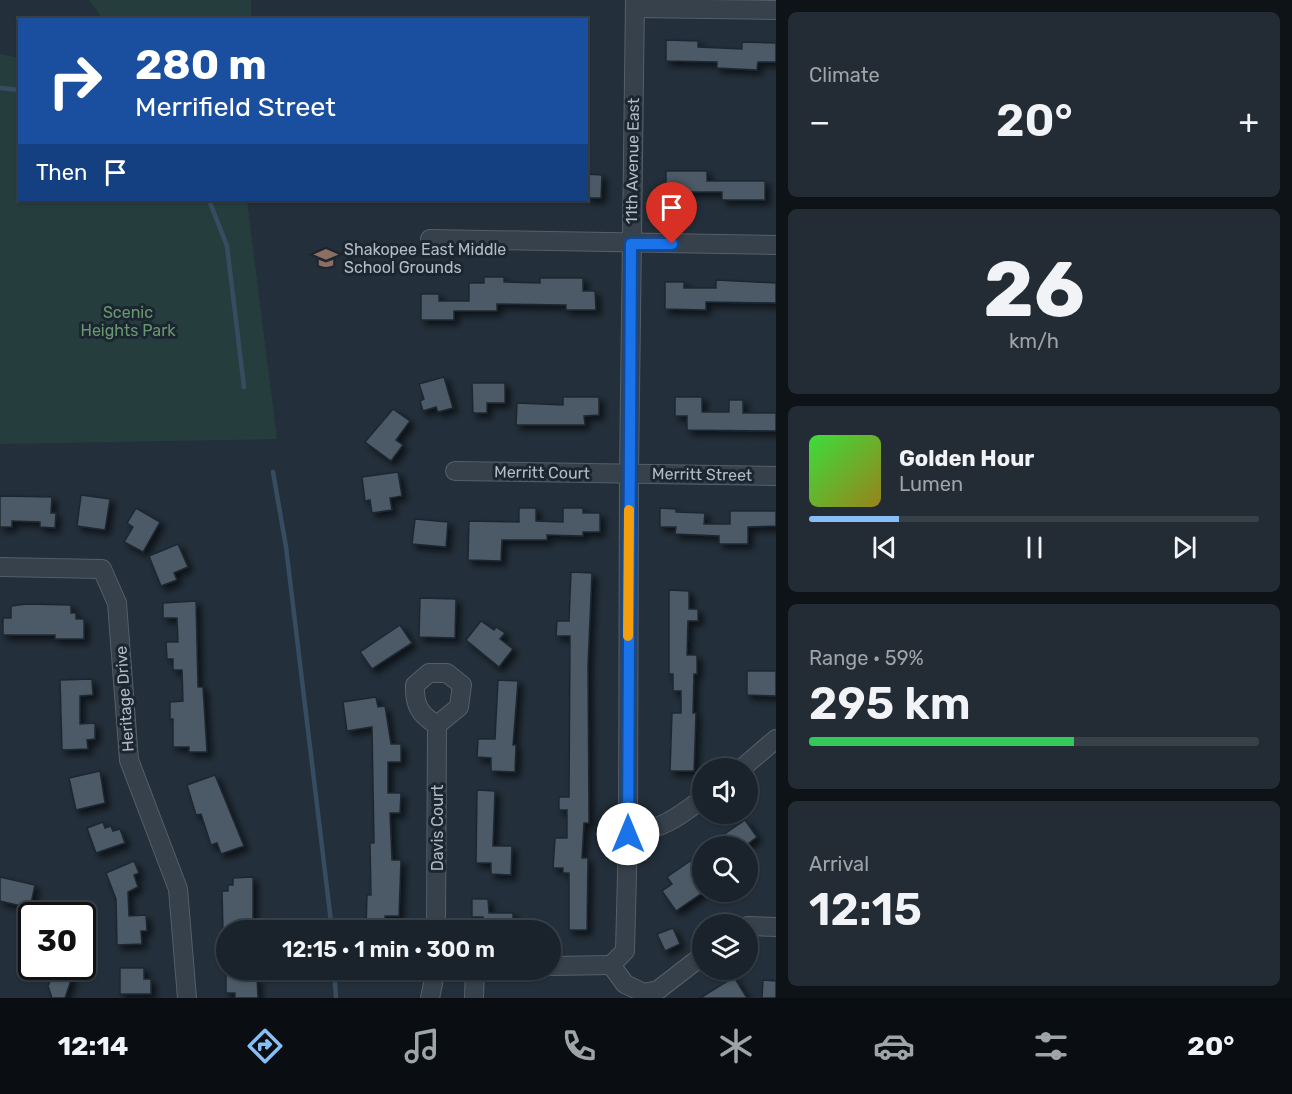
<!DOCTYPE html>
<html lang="en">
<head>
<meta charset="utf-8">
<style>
  :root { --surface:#1a232c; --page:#232b34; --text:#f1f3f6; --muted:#9fa4a9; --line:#384048; --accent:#87bef6 }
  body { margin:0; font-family:Rubik,sans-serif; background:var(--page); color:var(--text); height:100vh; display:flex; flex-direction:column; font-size:22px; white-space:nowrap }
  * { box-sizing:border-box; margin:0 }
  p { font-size:20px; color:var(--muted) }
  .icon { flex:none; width:33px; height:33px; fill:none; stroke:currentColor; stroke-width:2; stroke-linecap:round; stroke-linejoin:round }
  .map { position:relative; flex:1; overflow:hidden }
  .sheet { display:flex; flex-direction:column; gap:12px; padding:12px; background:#0e1318; width:516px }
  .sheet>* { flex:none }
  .top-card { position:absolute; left:18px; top:18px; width:570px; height:183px; border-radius:0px; box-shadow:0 2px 4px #0004,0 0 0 2px var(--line); background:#1a4fa0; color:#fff; overflow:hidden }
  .fabs { position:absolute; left:692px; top:758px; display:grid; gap:12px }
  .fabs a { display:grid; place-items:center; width:66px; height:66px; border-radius:50%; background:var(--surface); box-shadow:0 2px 4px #0004,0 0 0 2px var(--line); font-size:30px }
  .speed { position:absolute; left:18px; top:902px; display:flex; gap:12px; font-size:30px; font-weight:700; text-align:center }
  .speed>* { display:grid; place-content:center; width:78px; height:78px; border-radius:50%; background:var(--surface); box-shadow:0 2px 4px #0004,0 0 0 2px var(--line); line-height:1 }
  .speed .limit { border:3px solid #111; border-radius:9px; background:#fff; color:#111 }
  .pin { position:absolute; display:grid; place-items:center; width:51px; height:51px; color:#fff; margin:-62px -26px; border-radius:50% 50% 50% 0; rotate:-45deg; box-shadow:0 0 6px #0007 }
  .pin .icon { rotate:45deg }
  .me { position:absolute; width:66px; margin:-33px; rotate:0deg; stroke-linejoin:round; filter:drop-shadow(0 0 4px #0008) }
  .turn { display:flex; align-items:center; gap:21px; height:126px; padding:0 18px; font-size:27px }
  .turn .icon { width:78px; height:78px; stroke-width:2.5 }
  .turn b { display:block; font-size:42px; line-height:51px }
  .then { display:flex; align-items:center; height:57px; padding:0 18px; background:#0003; gap:12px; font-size:22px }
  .big { font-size:45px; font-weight:600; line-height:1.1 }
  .sheet .card { flex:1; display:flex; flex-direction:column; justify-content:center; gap:9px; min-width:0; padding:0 21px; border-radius:9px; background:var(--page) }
  .sheet .dial { align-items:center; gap:0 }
  .dial b { font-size:78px; line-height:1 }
  .song { display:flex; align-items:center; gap:18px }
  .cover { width:72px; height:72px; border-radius:9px; background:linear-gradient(135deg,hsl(120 70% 55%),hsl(50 70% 35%)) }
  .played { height:6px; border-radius:3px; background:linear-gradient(90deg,var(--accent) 20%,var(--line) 20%) }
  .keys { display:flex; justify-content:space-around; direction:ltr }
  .heat { display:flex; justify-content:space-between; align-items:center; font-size:33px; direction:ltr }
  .charge { height:9px; border-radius:4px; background:linear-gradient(90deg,#34c759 59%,var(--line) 0) }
  .trip { position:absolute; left:216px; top:920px; width:345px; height:60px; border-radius:30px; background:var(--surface); box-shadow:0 2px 4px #0004,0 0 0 2px var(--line); font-weight:600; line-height:60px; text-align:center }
  .tabs { display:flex; height:96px; justify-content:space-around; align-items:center; background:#0a0e12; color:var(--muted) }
  .tabs .icon { width:42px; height:42px }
  .tabs .on { color:var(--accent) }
  .tabs b { font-size:27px; color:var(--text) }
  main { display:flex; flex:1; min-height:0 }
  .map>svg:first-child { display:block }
</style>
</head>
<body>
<main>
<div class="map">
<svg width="776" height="998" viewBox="0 0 776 998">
  <defs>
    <filter id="shadow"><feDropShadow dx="4.5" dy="4.5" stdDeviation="3" flood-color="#0009"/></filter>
  </defs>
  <rect width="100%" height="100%" fill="#232f3a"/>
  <g fill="#263d3d">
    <polygon points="89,0 251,0 251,19 103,19"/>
    <polygon points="0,54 19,58 20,200 247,200 277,439 0,444"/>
  </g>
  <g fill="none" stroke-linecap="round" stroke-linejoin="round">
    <g stroke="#364d61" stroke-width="4.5">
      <polyline points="0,88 20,90"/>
      <polyline points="209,200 227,246 244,387"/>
      <polyline points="273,472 286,547 332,930"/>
      <polyline points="334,969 336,998"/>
    </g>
  </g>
  <g fill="#4c5a66" stroke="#1e2832" stroke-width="1.5" filter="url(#shadow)">
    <polygon points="666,40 698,41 698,47 742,49 742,42 776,43 776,62 758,62 757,70 717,68 717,62 666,61"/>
    <polygon points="666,171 707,171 707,181 765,181 765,200 722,200 722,192 684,192 684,198 666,198"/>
    <polygon points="586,174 602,175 601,198 586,198"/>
    <polygon points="484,277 504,277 504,282 540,283 540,278 583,278 583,291 595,291 596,310 566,310 566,305 497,304 497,311 454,311 454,320 421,320 421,294 439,294 439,301 469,301 469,283 484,283"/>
    <polygon points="716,280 776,283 776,303 706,302 706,310 665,309 665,282 684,282 684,288 716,288"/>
    <polygon points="444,377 453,408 438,412 436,407 423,411 420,401 424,399 419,384"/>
    <polygon points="472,383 505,383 505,403 487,403 487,413 473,413"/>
    <polygon points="563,397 599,397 599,415 584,416 585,425 516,425 517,403 563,405"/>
    <polygon points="675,397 702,397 702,412 729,412 729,400 743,400 743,413 776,413 776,431 687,430 687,416 675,416"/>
    <polygon points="393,409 410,421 396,440 403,445 391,461 365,442"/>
    <polygon points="398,472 402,496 390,498 392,510 372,513 370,500 365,501 362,477"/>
    <polygon points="81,495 110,499 105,530 77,526"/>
    <polygon points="0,496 52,497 51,513 56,513 55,528 40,527 40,522 12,521 12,527 0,527"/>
    <polygon points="136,508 160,522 143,552 124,542 133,527 127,523"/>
    <polygon points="519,508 536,508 536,521 563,522 563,508 583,508 583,513 600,513 600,532 583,532 583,536 547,535 547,540 502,540 501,561 468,560 469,521 519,522"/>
    <polygon points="660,508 676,509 676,512 705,513 704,524 730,524 730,511 776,511 776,526 748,527 748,544 719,544 719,536 675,534 676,527 660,527"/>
    <polygon points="415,519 448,522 446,547 412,544"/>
    <polygon points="178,544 188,567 174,573 177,580 161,586 149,556"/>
    <polygon points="571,572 592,573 588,665 589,823 584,823 582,858 588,858 587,930 569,930 569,873 563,873 563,868 553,868 555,838 567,838 567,810 559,810 559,797 569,797 570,636 556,636 557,621 569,621"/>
    <polygon points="669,590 689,591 689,609 698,609 698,621 688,621 687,655 697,655 697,674 694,674 693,713 696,713 694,771 670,771 672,713 681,713 681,691 673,691 673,674 669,674"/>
    <polygon points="420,598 456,599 455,638 419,637"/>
    <polygon points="196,601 198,687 203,687 207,752 189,752 189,747 173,747 173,719 170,719 170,702 183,701 182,670 173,670 173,659 167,659 166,642 178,642 177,618 163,618 163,603"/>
    <polygon points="26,604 71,605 71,613 76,613 76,619 84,619 84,639 55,639 55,635 3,635 3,618 11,618 11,606"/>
    <polygon points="481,621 494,630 496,627 505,633 500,639 513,649 499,667 466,640"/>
    <polygon points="400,625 412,643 372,669 360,652"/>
    <polygon points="747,671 776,671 776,696 747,695"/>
    <polygon points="92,679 93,695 80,696 80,724 95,723 95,739 87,740 88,749 62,750 60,680"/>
    <polygon points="498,680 518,681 513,745 516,745 515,772 491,771 491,758 477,757 478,739 495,739"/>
    <polygon points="376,697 378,707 385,706 391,744 401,744 401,762 388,762 388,793 401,793 400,813 390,813 392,860 401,860 399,916 385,916 385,928 366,928 367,895 371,895 370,843 374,843 372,727 347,731 343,702"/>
    <polygon points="100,771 105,803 76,810 69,778"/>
    <polygon points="215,775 244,846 221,854 217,843 211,845 201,814 196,815 187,785"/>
    <polygon points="477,790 495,791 493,846 512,846 511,875 491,874 491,863 476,863"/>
    <polygon points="745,820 757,837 745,846 707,846"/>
    <polygon points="103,822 105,828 111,826 113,831 120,829 125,843 96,853 87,828"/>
    <polygon points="696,857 702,865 702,893 676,911 662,891 672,884 667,877"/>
    <polygon points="134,861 139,873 134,875 138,887 128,892 129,916 146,915 147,931 141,931 142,944 117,945 116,899 106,873"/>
    <polygon points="0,877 35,885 30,908 0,901"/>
    <polygon points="253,877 253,930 223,930 222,891 228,891 228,885 233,885 233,878"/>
    <polygon points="472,899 488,899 489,913 513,913 513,930 483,930 483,917 472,917"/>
    <polygon points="673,928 680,944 665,951 657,934"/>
    <polygon points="120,968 144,968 144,979 151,979 151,994 120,994"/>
    <polygon points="238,970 239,979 257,978 258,998 235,998 235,993 226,993 226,971"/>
    <polygon points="54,971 72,977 65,998 52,998 48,986"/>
    <polygon points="734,977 747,998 700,998"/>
    <polygon points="763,980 776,981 776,998 762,998"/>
  </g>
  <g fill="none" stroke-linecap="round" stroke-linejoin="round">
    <g stroke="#555f69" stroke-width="20">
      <g id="minor">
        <polyline points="635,8 776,10"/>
        <polyline points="430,239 776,245"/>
        <polyline points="455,471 776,476"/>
        <polyline points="0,567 102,569 117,603 129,760 178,889 187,998"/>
        <path d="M 429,673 L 447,673 L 462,685 L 459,707 L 437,725 C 420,715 414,705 415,685 Z"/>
        <polyline points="742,768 776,739"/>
        <path d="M 628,834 C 661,829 676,819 702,799"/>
        <polyline points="747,926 776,927"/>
        <polyline points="436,930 437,725"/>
        <polyline points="611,965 625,951 628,834 629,473 635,0"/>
        <polyline points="611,965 625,984 644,993 658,990 702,956"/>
        <polyline points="550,966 611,965"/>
        <polyline points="430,998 436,969"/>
        <polyline points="474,998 475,969"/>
      </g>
    </g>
    <use href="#minor" stroke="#36414b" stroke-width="18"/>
  </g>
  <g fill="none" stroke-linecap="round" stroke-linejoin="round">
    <g stroke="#114b97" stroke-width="15">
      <polyline id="route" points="628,834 631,244 672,244"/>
    </g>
    <use href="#route" stroke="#1a73e8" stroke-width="10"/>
    <polyline stroke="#f59e0b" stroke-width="10" points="628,636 629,510"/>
  </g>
  <defs>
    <g id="school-bare" transform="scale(1.8)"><path d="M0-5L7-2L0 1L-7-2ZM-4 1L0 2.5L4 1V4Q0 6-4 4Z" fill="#8d6e63" stroke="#1c2630" stroke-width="2.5" paint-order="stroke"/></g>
  </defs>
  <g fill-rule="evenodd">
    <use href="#school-bare" x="326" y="258"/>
  </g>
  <g text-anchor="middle" stroke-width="6" stroke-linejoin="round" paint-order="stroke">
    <g font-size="16" fill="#b2bcc7" stroke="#1c2630">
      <text transform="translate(632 161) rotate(-89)" y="6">11th Avenue East</text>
      <text transform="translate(542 472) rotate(1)" y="6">Merritt Court</text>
      <text transform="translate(702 474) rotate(1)" y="6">Merritt Street</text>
      <text transform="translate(124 699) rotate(-94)" y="6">Heritage Drive</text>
      <text transform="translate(437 828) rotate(-90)" y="6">Davis Court</text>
    </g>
    <g font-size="16" fill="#b2bcc7" stroke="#1c2630" text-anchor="start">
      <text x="344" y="255">Shakopee East Middle<tspan x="344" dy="18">School Grounds</tspan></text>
    </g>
    <g font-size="16" fill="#69976f" stroke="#1c2630">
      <text x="128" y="318">Scenic<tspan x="128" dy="18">Heights Park</tspan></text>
    </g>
  </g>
</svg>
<div class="fabs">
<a><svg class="icon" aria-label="sound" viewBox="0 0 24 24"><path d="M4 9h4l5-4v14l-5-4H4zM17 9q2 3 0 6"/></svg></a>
<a><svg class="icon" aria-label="search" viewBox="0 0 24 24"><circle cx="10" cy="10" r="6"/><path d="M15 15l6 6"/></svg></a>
<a><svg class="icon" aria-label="layers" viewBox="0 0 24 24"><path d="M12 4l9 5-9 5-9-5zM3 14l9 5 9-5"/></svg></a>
</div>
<div class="speed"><div class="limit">30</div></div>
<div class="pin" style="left:672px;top:244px;background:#d93025"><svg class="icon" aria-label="arrive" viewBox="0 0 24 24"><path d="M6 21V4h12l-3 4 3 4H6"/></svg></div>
<svg class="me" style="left:628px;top:834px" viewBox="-20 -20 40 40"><circle r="19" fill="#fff"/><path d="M0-13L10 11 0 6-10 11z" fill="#1a73e8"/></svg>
<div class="trip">12:15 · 1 min · 300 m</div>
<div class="top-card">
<div class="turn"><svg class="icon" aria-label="right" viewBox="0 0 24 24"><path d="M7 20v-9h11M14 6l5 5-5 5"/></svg><div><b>280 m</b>Merrifield Street</div></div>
<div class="then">Then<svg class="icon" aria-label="arrive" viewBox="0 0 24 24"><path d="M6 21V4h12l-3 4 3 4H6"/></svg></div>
</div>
</div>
<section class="sheet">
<div class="card"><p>Climate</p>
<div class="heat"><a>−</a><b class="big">20°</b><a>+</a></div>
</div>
<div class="card dial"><b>26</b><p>km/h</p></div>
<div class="card">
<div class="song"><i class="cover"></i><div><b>Golden Hour</b><p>Lumen</p></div></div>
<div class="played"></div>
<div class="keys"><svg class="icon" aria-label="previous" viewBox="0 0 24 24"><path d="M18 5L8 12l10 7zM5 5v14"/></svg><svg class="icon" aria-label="pause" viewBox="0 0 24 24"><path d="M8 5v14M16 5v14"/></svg><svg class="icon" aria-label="next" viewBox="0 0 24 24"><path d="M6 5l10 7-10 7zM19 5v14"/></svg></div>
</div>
<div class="card"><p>Range · 59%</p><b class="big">295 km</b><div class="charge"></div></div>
<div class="card"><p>Arrival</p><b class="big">12:15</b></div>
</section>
</main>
<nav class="tabs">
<b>12:14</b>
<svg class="icon on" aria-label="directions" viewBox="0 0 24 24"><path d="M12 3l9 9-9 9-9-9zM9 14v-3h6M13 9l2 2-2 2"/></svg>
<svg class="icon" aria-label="music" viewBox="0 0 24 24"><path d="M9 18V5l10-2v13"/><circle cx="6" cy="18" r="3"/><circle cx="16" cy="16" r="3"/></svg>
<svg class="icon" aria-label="phone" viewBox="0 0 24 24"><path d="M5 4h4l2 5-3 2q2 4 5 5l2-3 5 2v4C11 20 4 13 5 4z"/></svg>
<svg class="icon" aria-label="climate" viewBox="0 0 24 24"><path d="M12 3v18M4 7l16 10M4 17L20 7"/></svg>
<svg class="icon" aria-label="car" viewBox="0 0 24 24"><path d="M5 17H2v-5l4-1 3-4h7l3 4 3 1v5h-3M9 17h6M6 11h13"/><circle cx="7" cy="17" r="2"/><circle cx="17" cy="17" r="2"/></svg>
<svg class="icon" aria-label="filters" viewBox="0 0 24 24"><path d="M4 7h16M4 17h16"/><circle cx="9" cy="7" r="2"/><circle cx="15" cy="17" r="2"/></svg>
<b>20°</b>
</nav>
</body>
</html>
